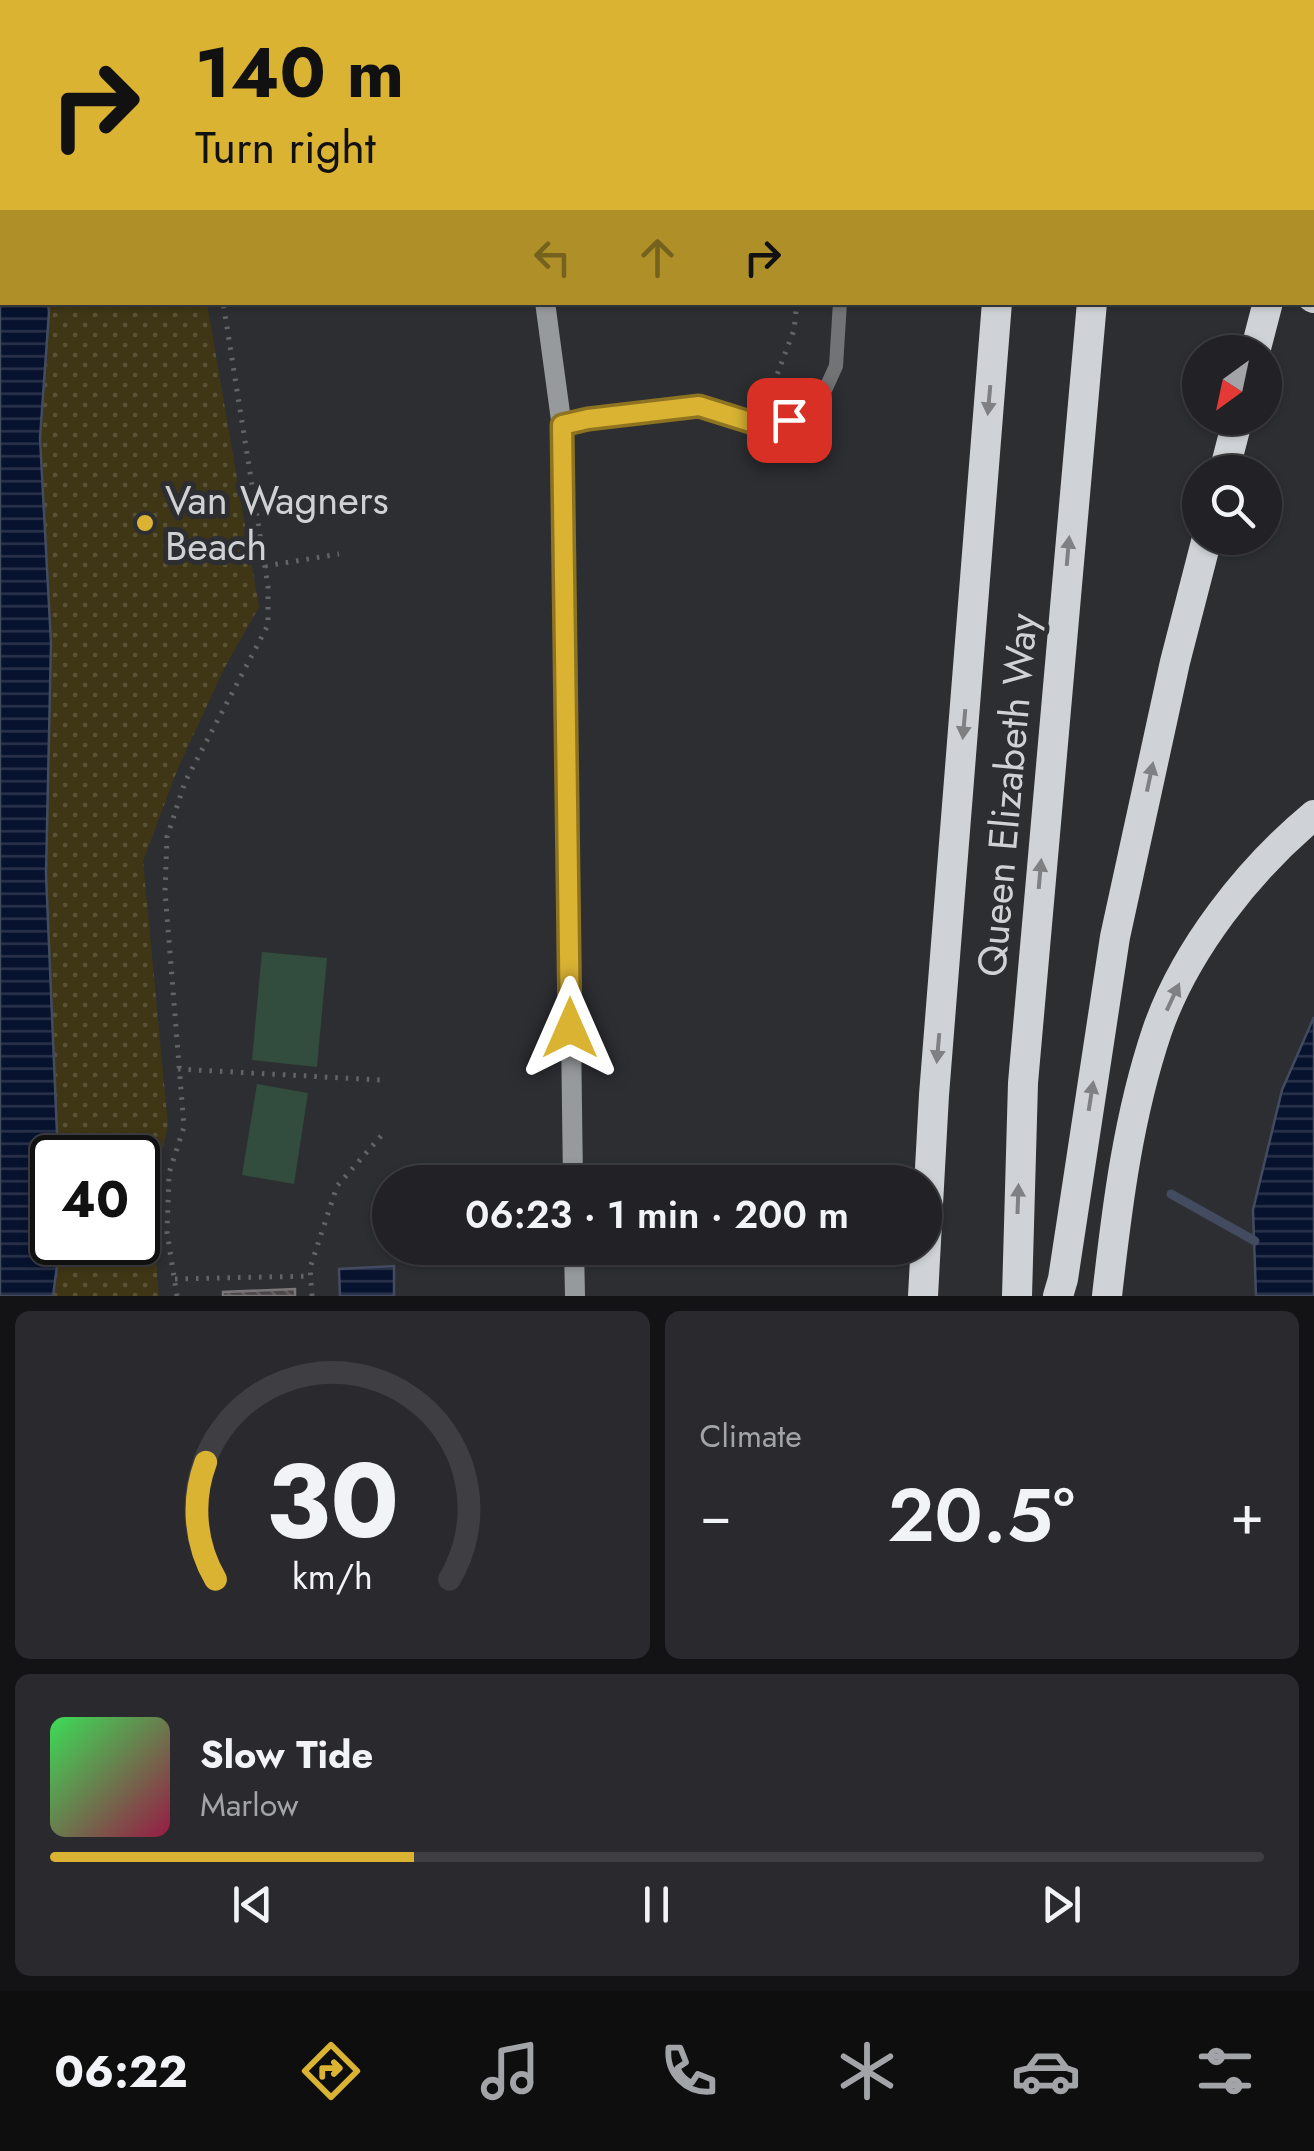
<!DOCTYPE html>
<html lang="en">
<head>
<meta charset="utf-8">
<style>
  :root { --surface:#222226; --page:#2a2a2e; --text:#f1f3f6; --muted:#a2a4a7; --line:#3f3f43; --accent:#dab333 }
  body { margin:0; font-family:Jost,sans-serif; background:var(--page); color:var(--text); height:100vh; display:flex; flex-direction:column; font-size:38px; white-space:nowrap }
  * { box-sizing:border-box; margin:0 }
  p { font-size:32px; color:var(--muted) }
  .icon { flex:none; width:55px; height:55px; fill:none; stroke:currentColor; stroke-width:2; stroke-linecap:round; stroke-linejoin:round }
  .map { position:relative; height:1296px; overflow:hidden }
  .side { display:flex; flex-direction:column; gap:15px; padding:15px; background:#131315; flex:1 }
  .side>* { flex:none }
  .banner { position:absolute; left:0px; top:0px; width:1315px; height:305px; box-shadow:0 2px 8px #0004,0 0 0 2px var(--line); background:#dab333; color:#111; overflow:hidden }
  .needle { width:65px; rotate:213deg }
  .fabs { position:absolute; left:1182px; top:335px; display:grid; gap:20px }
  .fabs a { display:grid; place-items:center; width:100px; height:100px; border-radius:50%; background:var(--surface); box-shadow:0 2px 8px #0004,0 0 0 2px var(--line); font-size:50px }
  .speed { position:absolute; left:30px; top:1135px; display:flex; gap:20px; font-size:50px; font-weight:700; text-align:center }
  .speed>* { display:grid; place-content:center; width:130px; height:130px; border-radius:50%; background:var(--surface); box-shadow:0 2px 8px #0004,0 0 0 2px var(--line); line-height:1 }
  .speed .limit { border:5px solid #111; border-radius:15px; background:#fff; color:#111 }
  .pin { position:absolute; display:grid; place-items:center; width:85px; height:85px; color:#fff; margin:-42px; border-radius:20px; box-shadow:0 5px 15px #0006 }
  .me { position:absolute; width:110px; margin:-55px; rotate:0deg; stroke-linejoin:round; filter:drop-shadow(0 0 8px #0008) }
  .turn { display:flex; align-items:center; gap:35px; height:210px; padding:0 30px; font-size:45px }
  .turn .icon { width:130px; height:130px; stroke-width:2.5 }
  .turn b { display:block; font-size:70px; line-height:85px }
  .lanes { display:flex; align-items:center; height:95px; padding:0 30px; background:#0003; justify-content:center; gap:50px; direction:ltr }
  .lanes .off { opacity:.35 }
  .big { font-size:75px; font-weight:600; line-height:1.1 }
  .side .card { flex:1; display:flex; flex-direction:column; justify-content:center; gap:15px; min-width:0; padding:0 35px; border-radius:15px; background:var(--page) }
  .side .dial { align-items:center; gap:0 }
  .dial svg { height:260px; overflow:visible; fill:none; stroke:var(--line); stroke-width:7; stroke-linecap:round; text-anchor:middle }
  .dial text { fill:var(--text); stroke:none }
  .song { display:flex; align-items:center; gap:30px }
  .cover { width:120px; height:120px; border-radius:15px; background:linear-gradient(135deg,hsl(130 70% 55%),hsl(340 70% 35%)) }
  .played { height:10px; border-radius:5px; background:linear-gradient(90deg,var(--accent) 30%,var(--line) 30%) }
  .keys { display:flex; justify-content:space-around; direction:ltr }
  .heat { display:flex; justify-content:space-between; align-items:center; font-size:55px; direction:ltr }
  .side .tiles { flex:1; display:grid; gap:15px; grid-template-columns:1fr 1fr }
  .card:last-child { grid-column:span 2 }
  .trip { position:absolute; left:372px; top:1165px; width:570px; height:100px; border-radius:50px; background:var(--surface); box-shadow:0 2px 8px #0004,0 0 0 2px var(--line); font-weight:600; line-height:100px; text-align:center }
  .tabs { display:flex; height:160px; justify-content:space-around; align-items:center; background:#0e0e0f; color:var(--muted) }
  .tabs .icon { width:70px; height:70px }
  .tabs .selected { color:var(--accent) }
  .tabs b { font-size:45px; color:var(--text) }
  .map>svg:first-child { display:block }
</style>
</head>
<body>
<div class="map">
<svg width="1314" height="1296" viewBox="0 0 1314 1296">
  <defs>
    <pattern id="sand-dots" width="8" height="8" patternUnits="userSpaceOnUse" patternTransform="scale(2.5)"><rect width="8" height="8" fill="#3e3615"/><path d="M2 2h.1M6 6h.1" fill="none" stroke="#595236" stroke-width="1.8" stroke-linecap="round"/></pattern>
    <pattern id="water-rules" width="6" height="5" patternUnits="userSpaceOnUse" patternTransform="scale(2.5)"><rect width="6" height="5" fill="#07122e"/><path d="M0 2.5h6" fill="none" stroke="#2a334b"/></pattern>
    <pattern id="building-back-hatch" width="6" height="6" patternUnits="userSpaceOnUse" patternTransform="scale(2.5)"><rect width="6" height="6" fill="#4a4649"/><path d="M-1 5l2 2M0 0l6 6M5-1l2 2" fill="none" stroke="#636062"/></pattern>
  </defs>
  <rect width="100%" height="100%" fill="#2d2e32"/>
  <g fill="#324c3d">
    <polygon points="262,952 327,958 317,1067 252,1060"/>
    <polygon points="257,1084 308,1093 294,1184 242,1175"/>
  </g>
  <polygon fill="url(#sand-dots)" points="48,303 207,303 259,607 225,667 178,768 143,861 168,1125 151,1197 159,1296 53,1296 60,1243 138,1242 138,1158 58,1157 46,874 51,643 40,438"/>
  <g fill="url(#water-rules)" stroke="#434b60" stroke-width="2.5">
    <polygon points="0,0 13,2 2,2 2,302 48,303 49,312 40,438 51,643 46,874 58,1157 52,1158 52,1242 60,1243 53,1296 0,1296"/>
    <polygon points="1314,1017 1314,1296 1256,1296 1253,1210 1282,1090"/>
    <polygon points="394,1266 394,1296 340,1296 339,1269"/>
  </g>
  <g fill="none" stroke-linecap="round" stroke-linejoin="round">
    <polyline stroke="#434b60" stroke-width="9" points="1171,1194 1255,1241"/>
  </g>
  <polygon fill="url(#building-back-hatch)" stroke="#7b7779" stroke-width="2.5" points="295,1289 295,1296 223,1296 223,1292"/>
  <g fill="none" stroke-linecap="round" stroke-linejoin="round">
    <g stroke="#636468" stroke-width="5" stroke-dasharray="2.5 8" stroke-linecap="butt">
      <polyline points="179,0 179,2"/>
      <polyline points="660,0 661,2"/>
      <polyline points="748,400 772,388 794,330 797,302"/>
      <polyline points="265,566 339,554"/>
      <polyline points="178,1069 380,1080"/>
      <polyline points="175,1279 311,1276"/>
      <polyline points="177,1296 167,1232 169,1173 184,1127 165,891 167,837 185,782 268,625 268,586 223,302"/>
      <polyline points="312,1296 310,1268 337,1186 381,1136"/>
    </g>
    <polyline stroke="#727375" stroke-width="14" points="562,425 699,406 766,427 789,420 810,406 826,388 836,366 840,302"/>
    <g stroke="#979a9c" stroke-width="20">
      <polyline points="476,0 477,2"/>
      <polyline points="545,302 563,435 573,1182"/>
      <polyline points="574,1248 575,1296"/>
    </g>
    <g stroke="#cfd3d7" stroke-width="30">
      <polyline points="838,0 842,2"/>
      <polyline points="907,0 911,2"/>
      <polyline points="1274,0 1275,2"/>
      <polyline points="982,2 982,0"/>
      <polyline points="1033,2 1033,0"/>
      <polyline points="1123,2 1123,0"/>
      <polyline points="1312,103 1314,94"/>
      <polyline points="1312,253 1314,254"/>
      <polyline points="1312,297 1314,298"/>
      <polyline points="1255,352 1268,302"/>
      <polyline points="1224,472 1238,418"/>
      <polyline points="923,1296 934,1095 997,302"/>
      <polyline points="1017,1296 1023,1083 1092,302"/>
      <polyline points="1058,1296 1063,1279 1115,937 1175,662 1207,538"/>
      <path d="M 1107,1296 C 1117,1207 1128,1117 1157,1031 C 1185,950 1248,870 1314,815"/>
    </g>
  </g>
  <defs><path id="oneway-solid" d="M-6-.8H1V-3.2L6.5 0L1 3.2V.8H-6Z" transform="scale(2.5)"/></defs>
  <g fill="#7e8084">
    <use href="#oneway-solid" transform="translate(989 400) rotate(95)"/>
    <use href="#oneway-solid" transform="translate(1068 551) rotate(-85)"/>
    <use href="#oneway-solid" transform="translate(964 724) rotate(95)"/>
    <use href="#oneway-solid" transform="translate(1150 777) rotate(-78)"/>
    <use href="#oneway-solid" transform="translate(1040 874) rotate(-85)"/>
    <use href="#oneway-solid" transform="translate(1173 997) rotate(-65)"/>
    <use href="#oneway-solid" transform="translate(938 1048) rotate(95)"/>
    <use href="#oneway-solid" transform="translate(1091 1096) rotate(-81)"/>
    <use href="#oneway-solid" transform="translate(1018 1199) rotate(-88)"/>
  </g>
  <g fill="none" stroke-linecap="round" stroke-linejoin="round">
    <g stroke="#8e7421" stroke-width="25">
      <polyline id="route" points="570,1028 562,425 588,419 699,406 766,427 789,420"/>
    </g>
    <use href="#route" stroke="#dab333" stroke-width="18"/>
  </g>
  <circle fill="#dab333" stroke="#2d2e32" stroke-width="4" cx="145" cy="523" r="10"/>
  <g text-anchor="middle" stroke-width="10" stroke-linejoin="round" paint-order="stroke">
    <g font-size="40" fill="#d0d1d3" stroke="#2d2e32" text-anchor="start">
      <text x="165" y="514">Van Wagners<tspan x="165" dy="46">Beach</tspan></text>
    </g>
    <g font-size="40" fill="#d0d1d3" stroke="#2d2e32">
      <text transform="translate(1007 795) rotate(-85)" y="14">Queen Elizabeth Way</text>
    </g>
  </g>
</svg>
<div class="fabs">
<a><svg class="needle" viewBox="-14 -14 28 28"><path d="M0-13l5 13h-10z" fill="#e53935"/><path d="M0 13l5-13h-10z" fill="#a2a4a7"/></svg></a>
<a><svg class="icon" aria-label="search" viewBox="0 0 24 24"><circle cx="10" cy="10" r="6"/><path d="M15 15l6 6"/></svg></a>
</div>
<div class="speed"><div class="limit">40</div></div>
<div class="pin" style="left:789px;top:420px;background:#d93025"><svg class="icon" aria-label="arrive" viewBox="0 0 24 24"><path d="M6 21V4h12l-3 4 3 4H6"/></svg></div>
<svg class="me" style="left:570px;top:1028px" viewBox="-20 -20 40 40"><path d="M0-17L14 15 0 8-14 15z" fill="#dab333" stroke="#fff" stroke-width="4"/></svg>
<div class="trip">06:23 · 1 min · 200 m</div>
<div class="banner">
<div class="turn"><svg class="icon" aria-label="right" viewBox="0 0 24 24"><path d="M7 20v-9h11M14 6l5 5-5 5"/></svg><div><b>140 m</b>Turn right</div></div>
<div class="lanes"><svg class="icon off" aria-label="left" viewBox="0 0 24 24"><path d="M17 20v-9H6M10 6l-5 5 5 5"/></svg><svg class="icon off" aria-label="ahead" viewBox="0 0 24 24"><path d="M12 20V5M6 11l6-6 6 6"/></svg><svg class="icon" aria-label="right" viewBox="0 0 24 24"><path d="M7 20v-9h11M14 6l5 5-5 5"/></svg></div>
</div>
</div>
<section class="side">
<div class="tiles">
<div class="card dial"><svg viewBox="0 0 100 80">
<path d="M14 69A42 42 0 1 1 86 69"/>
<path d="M14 69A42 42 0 0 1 11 33" stroke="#dab333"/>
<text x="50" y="56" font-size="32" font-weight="700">30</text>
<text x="50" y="72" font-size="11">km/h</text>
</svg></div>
<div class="card"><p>Climate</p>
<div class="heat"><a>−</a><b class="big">20.5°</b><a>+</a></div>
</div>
<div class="card">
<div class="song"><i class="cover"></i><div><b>Slow Tide</b><p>Marlow</p></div></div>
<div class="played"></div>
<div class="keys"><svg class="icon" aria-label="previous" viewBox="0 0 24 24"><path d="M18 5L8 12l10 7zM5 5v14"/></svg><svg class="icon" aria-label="pause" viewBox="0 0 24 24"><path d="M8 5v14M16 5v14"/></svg><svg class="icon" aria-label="next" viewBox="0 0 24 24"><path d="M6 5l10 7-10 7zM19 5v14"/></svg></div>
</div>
</div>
</section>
<nav class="tabs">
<b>06:22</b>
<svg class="icon selected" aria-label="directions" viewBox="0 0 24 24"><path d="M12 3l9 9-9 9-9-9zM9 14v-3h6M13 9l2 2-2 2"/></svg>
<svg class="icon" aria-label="music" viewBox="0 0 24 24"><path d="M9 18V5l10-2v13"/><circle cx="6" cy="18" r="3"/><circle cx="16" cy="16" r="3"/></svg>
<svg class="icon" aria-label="phone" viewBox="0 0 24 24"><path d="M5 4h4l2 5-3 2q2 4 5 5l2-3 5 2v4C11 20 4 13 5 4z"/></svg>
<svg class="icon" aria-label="climate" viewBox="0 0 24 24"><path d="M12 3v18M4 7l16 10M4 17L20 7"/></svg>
<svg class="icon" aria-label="car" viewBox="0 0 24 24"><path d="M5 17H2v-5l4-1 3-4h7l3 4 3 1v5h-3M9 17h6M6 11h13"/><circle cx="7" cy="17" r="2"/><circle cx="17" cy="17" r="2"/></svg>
<svg class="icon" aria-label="filters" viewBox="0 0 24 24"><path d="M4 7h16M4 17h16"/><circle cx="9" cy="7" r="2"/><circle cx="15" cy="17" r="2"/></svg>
</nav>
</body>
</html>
